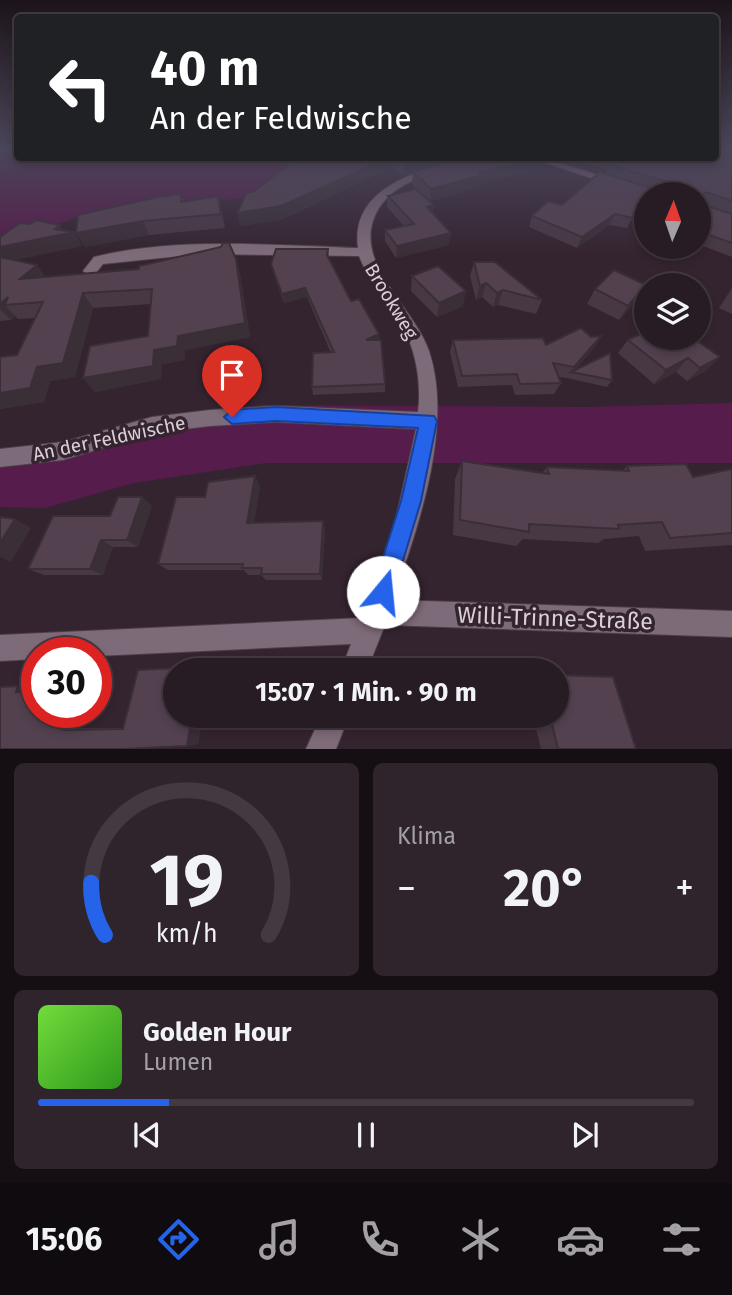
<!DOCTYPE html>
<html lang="de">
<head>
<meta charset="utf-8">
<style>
  :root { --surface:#271b24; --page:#2f242c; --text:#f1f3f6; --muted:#a4a1a6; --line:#433941; --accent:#2563eb }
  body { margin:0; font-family:"Fira Sans",sans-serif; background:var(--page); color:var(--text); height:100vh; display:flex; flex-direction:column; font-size:26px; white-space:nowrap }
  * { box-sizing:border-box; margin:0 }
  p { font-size:23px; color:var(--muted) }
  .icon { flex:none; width:38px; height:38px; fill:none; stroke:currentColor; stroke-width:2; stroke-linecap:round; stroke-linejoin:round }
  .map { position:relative; height:749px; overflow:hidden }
  .drawer { display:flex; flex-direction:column; gap:14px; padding:14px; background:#150f14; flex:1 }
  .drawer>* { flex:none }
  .top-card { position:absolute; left:14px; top:14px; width:705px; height:147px; border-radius:7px; box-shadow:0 4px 10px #0003,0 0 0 2px var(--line); background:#202124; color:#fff; overflow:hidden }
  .needle { width:46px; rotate:2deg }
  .controls { position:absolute; left:634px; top:182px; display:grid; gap:14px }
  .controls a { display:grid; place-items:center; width:77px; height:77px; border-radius:50%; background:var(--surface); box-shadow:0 4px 10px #0003,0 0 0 2px var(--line); font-size:35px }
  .speed { position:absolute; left:21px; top:637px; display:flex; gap:14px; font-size:35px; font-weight:700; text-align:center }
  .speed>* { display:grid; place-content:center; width:91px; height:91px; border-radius:50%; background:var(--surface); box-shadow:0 4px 10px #0003,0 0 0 2px var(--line); line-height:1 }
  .speed .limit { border:10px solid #d22; background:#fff; color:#111 }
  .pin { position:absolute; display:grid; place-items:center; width:60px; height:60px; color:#fff; margin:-72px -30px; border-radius:50% 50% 50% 0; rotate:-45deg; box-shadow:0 0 7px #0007 }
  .pin .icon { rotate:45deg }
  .me { position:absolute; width:77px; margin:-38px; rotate:17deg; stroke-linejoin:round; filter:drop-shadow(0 0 5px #0008) }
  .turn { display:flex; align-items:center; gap:24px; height:147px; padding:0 21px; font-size:32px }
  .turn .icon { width:91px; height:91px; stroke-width:2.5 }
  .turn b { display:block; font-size:49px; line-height:60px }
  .big { font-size:52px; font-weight:700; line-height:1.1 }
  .drawer .tile { flex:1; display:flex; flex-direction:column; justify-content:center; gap:10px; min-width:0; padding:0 24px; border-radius:10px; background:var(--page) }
  .drawer .dial { align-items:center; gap:0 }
  .dial svg { height:182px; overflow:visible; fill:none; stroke:var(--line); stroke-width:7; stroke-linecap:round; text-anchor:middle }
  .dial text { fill:var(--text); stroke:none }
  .song { display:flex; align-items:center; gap:21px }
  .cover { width:84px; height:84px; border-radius:10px; background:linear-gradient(135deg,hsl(100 70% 55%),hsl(110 70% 35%)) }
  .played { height:7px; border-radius:4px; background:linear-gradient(90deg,var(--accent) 20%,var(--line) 20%) }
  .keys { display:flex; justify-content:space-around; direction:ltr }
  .heat { display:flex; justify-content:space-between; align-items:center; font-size:38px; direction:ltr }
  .drawer .tiles { flex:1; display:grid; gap:14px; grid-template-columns:1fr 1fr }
  .tile:last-child { grid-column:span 2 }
  .trip { position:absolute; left:163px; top:658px; width:406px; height:70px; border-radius:35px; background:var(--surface); box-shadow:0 4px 10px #0003,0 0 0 2px var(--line); font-weight:700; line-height:70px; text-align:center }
  .menu { display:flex; height:112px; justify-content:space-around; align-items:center; background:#100b0e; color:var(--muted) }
  .menu .icon { width:49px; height:49px }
  .menu .selected { color:var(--accent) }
  .menu b { font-size:32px; color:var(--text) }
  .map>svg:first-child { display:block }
</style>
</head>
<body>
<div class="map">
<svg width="732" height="749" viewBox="0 0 732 749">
  <rect width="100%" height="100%" fill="#342430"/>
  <g fill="#561c4c">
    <polygon points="0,149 17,149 18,158 311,158 263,197 111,207 0,242"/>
    <polygon points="732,403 732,463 266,463 134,483 45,508 0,507 0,449 64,442 140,422 260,405 586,407"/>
  </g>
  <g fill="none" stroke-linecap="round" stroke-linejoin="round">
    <g stroke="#4d3f4a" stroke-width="2">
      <g id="minor">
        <path d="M 466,158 L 481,158 C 473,164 461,165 451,168 C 425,175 394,184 379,208 C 347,260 414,306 429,351 C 454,427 418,526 393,600 L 732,611 L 732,637 L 385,625 L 367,670 L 341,670 L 351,644 L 96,656 L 96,653 L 37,653 L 37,659 L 0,661 L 0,635 L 362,618 L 395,523 L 416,429 L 276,422 L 210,426 L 152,433 L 63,460 L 0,467 L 0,449 L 63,442 L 152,417 L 210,410 L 276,406 L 418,412 C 422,380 415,344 397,317 C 383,297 368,279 359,256 L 199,254 L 103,264 L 95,274 L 90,276 L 83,271 L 94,257 C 174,237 276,245 358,248 C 350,186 421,170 466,158 Z"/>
        <polygon points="530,158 544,158 658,194 646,196"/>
        <polygon points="321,716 349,716 336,749 306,749"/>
      </g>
    </g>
    <use href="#minor" fill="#7e6b79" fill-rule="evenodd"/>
  </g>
  <g fill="#473844">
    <polygon points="732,149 732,214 704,204 732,214 732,257 698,244 698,194 646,194 646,225 631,220 627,228 609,225 577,248 529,227 532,216 562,205 605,174 607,170 576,159 577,158 716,158"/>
    <polygon points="299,158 459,158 540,169 480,184 480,187 430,201 434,205 432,213 449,245 396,258 385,241 385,230 404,226 387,207 388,196 416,189 412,184 413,173 403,176 393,167 283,219 240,226 253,192"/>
    <polygon points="181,194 184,201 222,210 225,228 149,235 85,247 76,233"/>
    <polygon points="64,231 74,232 82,246 14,260 46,277 139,269 236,259 240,274 250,337 185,350 185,360 162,364 161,379 95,392 83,378 148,336 151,304 93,308 75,377 50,381 44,402 0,409 0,357 17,355 35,318 18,319 15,316 11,320 0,321 0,237"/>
    <polygon points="328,249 329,258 351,301 379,340 385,384 385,392 313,395 312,387 331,353 307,297 284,303 273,273 271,264"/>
    <polygon points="474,262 542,300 536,314 498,305 493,307 482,297 476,300 470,276"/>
    <polygon points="412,276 463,306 437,317 411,291"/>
    <polygon points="646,287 637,300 619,320 587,304 595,289"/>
    <polygon points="732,288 732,314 719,308"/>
    <polygon points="601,336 594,348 574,371 612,380 607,387 567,378 568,377 567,378 559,377 561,383 554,394 515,395 512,385 458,387 450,352 453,340 546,345 591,337"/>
    <polygon points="646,338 693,338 706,371 687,381 676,372 654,384 618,353 628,340"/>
    <polygon points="462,461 542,473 547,467 622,471 627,466 693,477 732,469 732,546 731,545 645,551 639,536 604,539 598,543 523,539 516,546 453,535 455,479"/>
    <polygon points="255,476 260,486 254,523 323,521 325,530 322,580 266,580 261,575 248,575 244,570 168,570 158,564 205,497"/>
    <polygon points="142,497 152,506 138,547 113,547 103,575 44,575 28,569"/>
    <polygon points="201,667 210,669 210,670 175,670 175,716 202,716 198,744 187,746 137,748 136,749 0,749 0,687 18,686 37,687 36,692 37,692 37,712 86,712 82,728 124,728 138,670"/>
    <polygon points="533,716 556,716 636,749 541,749"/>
  </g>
  <g fill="#3a2e37">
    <polygon points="388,158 394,158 393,167 283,219 240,226 237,213"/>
    <polygon points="424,158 459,158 403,176 404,164"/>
    <polygon points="541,158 544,158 540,169 480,184 480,187 430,201 431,189 479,173"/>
    <polygon points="218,196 222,210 225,228 221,214"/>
    <polygon points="434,205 432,217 427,207"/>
    <polygon points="615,214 609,225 577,248 582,237"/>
    <polygon points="143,221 149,235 85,247 76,233"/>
    <polygon points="60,225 66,234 74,232 82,246 0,263 0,247 55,229"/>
    <polygon points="451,233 449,245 396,258 397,246"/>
    <polygon points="236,259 240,274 250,337 185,350 185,360 162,364 161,379 95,392 83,378 154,350 178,336"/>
    <polygon points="37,265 48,280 20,279"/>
    <polygon points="486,283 482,297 476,300 480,286"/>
    <polygon points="646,287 637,300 619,320 628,306"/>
    <polygon points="305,288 307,297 284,303 282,294"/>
    <polygon points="503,290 498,305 493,307 497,293"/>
    <polygon points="466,291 463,306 437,317 439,303"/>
    <polygon points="83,293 93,308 75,377 50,381 44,402 0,409 0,393 37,367"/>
    <polygon points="8,297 5,305 15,316 11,320 0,309 0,304"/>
    <polygon points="379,334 379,343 366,340"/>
    <polygon points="601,336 594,348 573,372 571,372 567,378 574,367"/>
    <polygon points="720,357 706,371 687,381 700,368"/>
    <polygon points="688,358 676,372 654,384 666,370"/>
    <polygon points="255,476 260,486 253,531 247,523"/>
    <polygon points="142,497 152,506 138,547 127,540"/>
    <polygon points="15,519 31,528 11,562 0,557 0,543"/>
    <polygon points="323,521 325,530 322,580 320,574"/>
    <polygon points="101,540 113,547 103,575 90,569"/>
    <polygon points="201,667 210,669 210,670 200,670"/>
    <polygon points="18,686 37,687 37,689 35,693 16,692"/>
    <polygon points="70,712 86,712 82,728 64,730"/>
    <polygon points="192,716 202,716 198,744 187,746"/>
  </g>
  <g fill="#53414f" stroke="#3a2e37" stroke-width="2">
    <polygon points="716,149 732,149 732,201 706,192 702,195 704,205 732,214 732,243 698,231 698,194 646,194 646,213 636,209 633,218 615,214 582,237 532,216 548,201 562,205 600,172 651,188 666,185 665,181 610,165 614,160 605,158 716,158"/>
    <polygon points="299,158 388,158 281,206 237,213 247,192 253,192 294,160"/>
    <polygon points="397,158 424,158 404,164"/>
    <polygon points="460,158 541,158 479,173 482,175 431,189 413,172"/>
    <polygon points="416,189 434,205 427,207 451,233 397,246 385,230 414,224 388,196"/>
    <polygon points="181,194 181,202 218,196 221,214 143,221 76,233 78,215 157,197"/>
    <polygon points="36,220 60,225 55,229 74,232 0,247 0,237 20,223 30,224"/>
    <polygon points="223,243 229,243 236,259 245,323 178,336 177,346 154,350 153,366 83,378 90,346 148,336 152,289 83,293 63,363 37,367 30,388 0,393 0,357 17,355 43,302 5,305 8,297 0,304 0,257 37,265 20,279 139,269 139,266 221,247"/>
    <polygon points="276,249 328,249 327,255 351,301 359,299 379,334 366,340 381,340 385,384 312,387 313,353 334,352 305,288 282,294 271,264"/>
    <polygon points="474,262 495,262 542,300 503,290 497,293 486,283 480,286"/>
    <polygon points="438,266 466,291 439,303 412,276"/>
    <polygon points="614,270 646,285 628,306 595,289"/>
    <polygon points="581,328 591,337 601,336 574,367 553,363 561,383 520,384 517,374 462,376 453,340 543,338 546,345"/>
    <polygon points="646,331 646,338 693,338 720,357 700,368 688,358 666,370 628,340"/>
    <polygon points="610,353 612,380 571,372"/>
    <polygon points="462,461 549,474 547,467 629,471 627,466 686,464 693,477 732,469 732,533 670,538 662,522 618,525 619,529 529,524 529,532 460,520"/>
    <polygon points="255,476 247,523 323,521 320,574 261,574 262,568 242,568 243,564 158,564 176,497 205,497 208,482"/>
    <polygon points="118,497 142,497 127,540 101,540 90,569 28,569 53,516 110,516"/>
    <polygon points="0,517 15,519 0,543"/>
    <polygon points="201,667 200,670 175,670 175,716 192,716 187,746 123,749 0,749 0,687 18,686 16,692 37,692 37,712 70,712 64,730 123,729 138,670"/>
    <polygon points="556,675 613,677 636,749 558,749 550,716 556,716"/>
  </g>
  <linearGradient id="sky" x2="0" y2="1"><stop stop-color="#1d141a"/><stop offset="0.59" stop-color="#4a4559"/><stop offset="1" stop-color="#4a4559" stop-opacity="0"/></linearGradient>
  <rect width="732" height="254" fill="url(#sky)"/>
  <polygon fill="#2563eb" stroke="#184099" stroke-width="2" points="276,407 434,416 437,421 421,501 391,600 383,603 375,600 372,592 401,501 418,428 276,421 232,424 224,417 232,410"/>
  <g text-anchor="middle" stroke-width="7" stroke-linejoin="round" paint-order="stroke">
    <g font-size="19" fill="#dacfd7" stroke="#342430">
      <text transform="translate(392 301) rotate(59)" y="7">Brookweg</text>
      <text transform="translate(109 438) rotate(-12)" y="7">An der Feldwische</text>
    </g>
    <g font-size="23" fill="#dacfd7" stroke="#342430">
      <text transform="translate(555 618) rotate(2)" y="8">Willi-Trinne-Straße</text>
    </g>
  </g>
</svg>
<div class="controls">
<a><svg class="needle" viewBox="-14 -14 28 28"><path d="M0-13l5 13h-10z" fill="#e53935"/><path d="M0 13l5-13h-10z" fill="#a4a1a6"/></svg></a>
<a><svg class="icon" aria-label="layers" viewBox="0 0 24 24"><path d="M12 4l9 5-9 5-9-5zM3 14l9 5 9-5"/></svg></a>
</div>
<div class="speed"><div class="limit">30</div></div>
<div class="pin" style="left:232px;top:417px;background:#d93025"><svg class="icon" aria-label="arrive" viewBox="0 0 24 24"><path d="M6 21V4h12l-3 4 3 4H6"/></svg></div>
<svg class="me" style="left:383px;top:592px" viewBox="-20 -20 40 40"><circle r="19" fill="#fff"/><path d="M0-13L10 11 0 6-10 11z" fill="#2563eb"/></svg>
<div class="trip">15:07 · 1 Min. · 90 m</div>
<div class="top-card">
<div class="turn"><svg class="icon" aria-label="left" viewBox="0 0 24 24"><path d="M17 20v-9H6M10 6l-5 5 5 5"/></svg><div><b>40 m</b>An der Feldwische</div></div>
</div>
</div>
<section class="drawer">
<div class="tiles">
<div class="tile dial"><svg viewBox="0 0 100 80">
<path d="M14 69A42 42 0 1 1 86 69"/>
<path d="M14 69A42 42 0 0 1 8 46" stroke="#2563eb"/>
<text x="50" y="56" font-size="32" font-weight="700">19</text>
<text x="50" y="72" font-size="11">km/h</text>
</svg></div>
<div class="tile"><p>Klima</p>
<div class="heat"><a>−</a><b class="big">20°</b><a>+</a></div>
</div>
<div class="tile">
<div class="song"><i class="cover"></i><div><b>Golden Hour</b><p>Lumen</p></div></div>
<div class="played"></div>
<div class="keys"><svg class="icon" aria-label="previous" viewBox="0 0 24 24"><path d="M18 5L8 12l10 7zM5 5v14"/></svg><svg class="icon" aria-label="pause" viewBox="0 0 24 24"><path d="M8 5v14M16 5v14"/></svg><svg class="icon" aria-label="next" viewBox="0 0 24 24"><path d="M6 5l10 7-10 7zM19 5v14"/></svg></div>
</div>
</div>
</section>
<nav class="menu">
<b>15:06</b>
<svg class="icon selected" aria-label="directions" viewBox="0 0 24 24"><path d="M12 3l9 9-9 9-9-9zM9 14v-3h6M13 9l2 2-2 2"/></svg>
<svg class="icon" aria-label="music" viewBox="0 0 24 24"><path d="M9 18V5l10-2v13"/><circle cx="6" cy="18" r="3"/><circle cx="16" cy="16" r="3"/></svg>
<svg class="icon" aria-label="phone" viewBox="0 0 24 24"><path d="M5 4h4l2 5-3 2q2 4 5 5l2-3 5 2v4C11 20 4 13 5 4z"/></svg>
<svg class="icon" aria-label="climate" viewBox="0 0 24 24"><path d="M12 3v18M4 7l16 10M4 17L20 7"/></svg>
<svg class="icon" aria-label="car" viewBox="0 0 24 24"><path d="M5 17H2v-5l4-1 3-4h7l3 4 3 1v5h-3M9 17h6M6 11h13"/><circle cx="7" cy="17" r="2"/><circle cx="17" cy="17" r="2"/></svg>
<svg class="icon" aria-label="filters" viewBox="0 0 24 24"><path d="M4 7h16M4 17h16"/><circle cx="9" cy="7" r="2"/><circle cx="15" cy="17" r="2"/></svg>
</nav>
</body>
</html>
